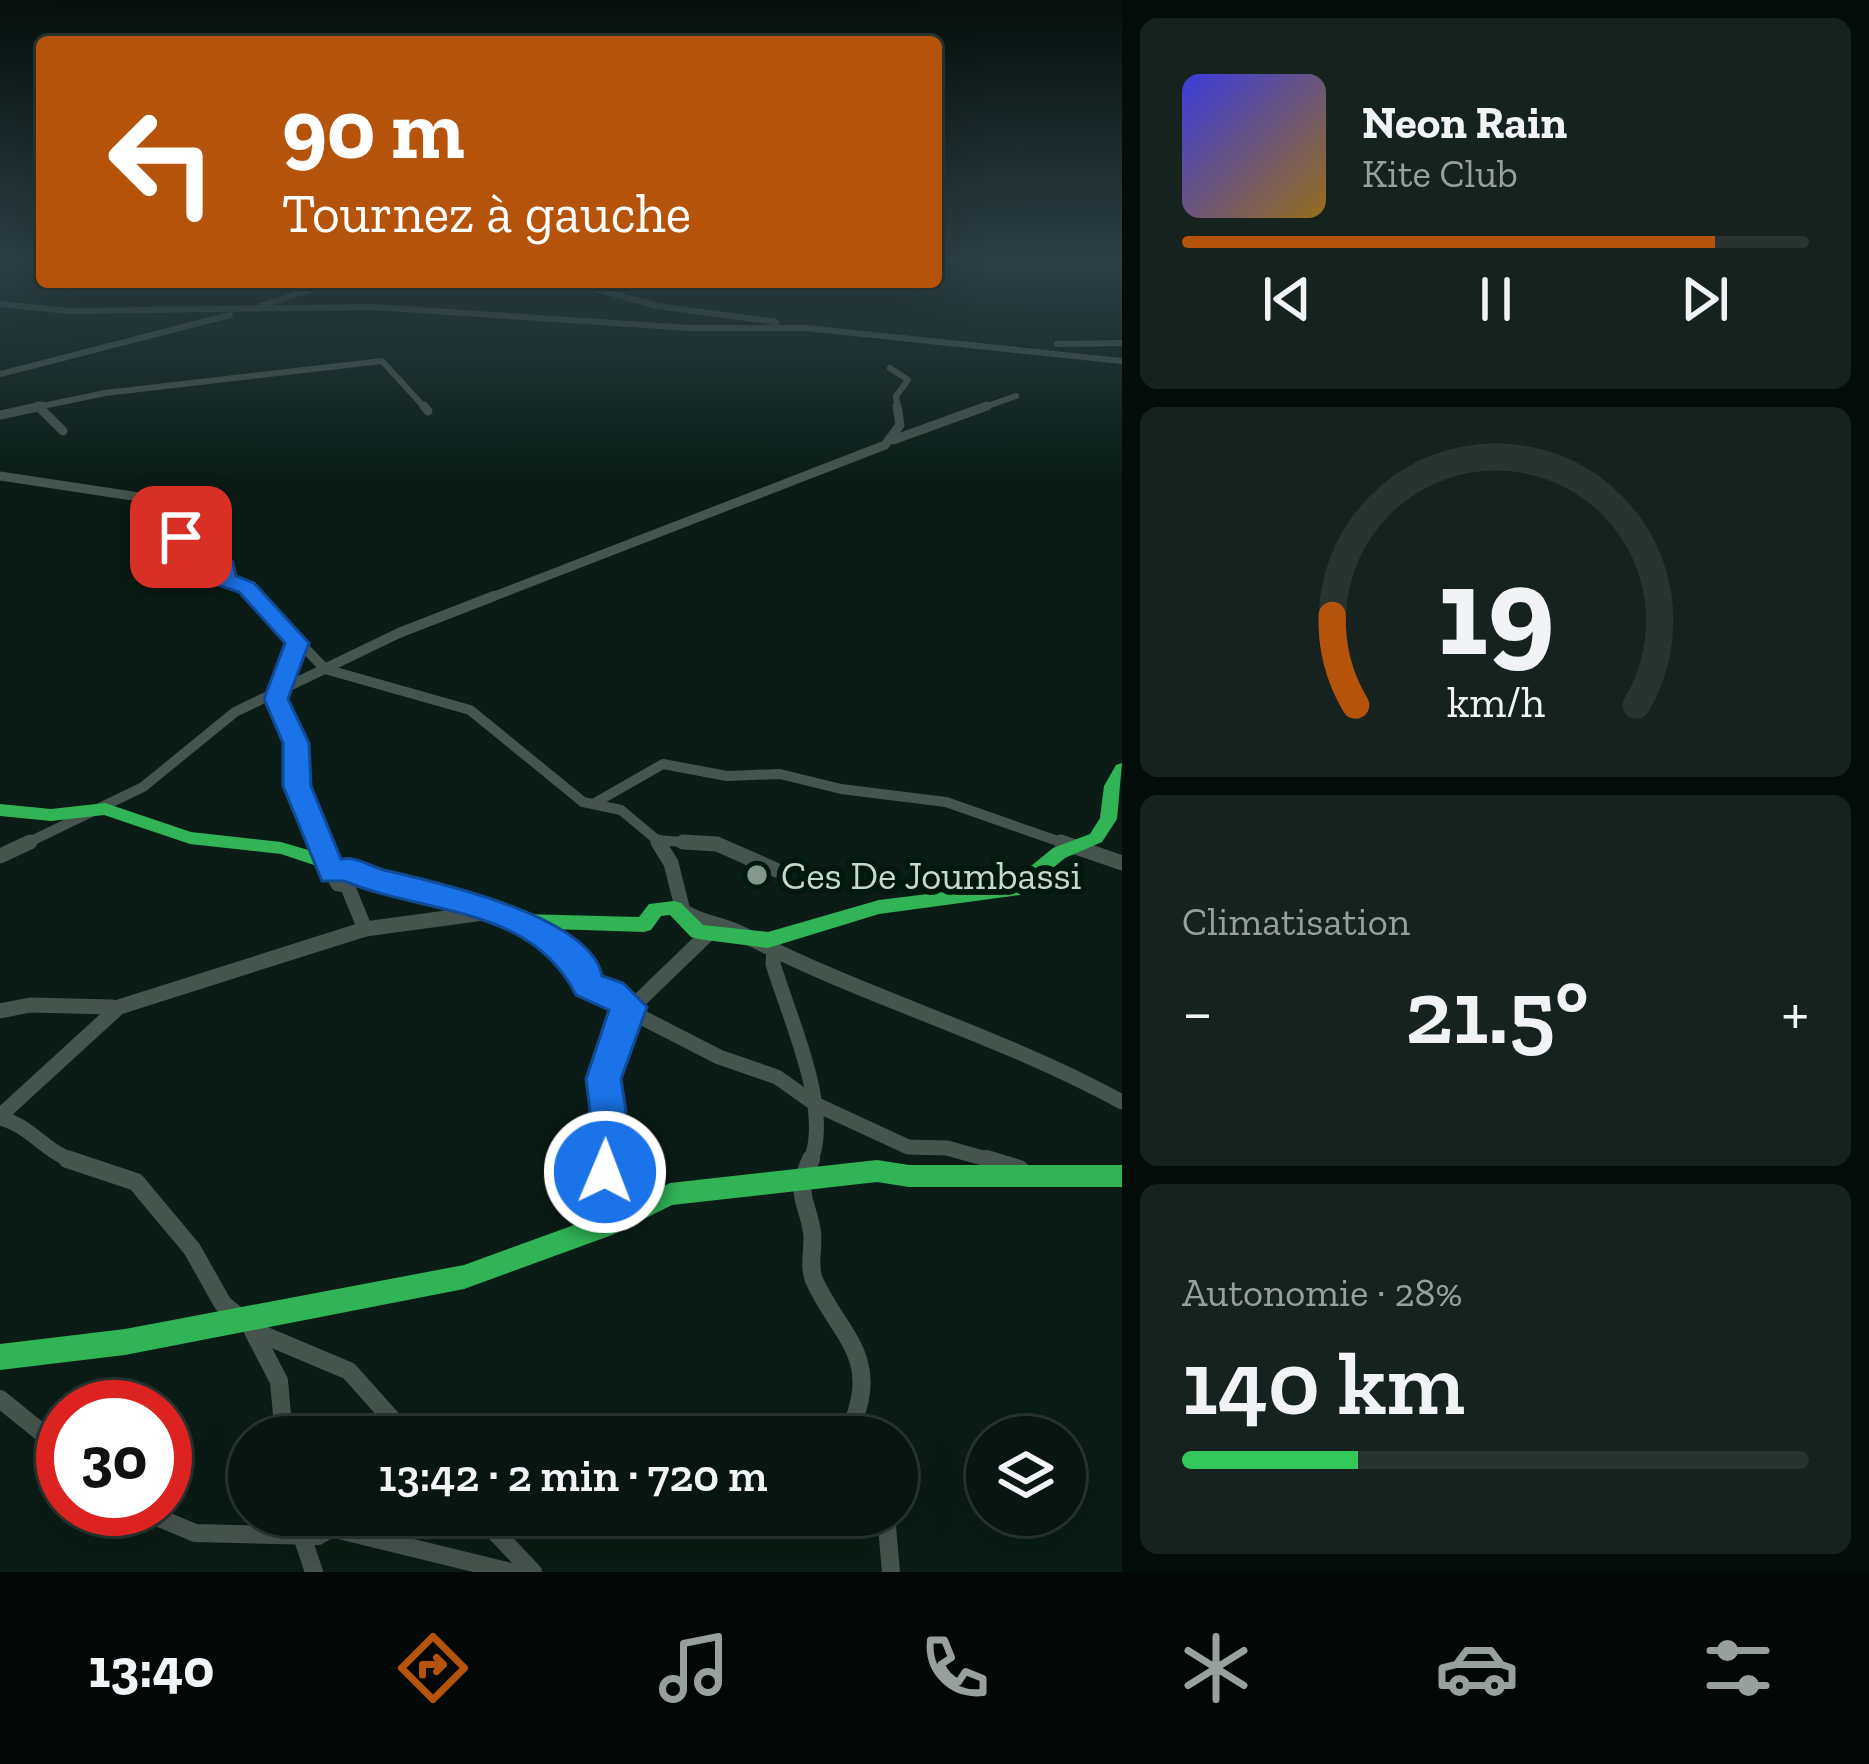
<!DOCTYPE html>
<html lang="fr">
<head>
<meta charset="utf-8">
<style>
  :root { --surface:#081510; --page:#16221e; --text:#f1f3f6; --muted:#989f9f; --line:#293430; --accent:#b45309 }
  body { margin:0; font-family:"Zilla Slab",serif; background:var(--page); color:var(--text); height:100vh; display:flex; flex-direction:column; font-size:45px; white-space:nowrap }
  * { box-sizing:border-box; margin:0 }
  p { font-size:39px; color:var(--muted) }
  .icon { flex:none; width:66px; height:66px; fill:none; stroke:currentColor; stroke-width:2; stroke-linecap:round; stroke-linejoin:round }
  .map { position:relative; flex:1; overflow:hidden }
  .side { display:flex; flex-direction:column; gap:18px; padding:18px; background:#040c09; width:747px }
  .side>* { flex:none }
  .banner { position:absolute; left:36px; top:36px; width:906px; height:252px; border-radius:12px; box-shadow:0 12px 48px #0002,0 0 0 3px var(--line); background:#b45309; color:#fff; overflow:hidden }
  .buttons { position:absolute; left:966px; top:1416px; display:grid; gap:24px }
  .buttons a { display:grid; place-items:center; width:120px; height:120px; border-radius:50%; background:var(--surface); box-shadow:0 12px 48px #0002,0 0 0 3px var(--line); font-size:60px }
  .speed { position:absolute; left:36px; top:1380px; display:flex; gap:24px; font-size:60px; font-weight:700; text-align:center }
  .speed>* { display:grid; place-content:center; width:156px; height:156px; border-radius:50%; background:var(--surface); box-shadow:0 12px 48px #0002,0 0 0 3px var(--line); line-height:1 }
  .speed .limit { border:18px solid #d22; background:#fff; color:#111 }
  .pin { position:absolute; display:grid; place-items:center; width:102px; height:102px; color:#fff; margin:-51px; border-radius:24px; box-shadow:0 6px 18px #0006 }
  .me { position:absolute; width:132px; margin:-66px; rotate:1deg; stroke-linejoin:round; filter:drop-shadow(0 0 9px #0008) }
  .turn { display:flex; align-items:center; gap:42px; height:252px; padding:0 48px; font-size:54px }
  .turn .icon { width:156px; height:156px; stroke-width:2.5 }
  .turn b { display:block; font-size:84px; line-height:102px }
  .big { font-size:90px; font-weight:600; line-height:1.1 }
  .side .card { flex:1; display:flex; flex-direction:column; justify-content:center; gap:18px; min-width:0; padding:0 42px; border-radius:18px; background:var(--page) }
  .side .dial { align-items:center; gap:0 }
  .dial svg { height:312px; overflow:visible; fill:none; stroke:var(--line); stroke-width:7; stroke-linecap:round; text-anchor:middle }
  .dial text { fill:var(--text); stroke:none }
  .song { display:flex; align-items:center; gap:36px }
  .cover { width:144px; height:144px; border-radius:18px; background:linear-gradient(135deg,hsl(240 70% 55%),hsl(40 70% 35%)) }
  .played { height:12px; border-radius:6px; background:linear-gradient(90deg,var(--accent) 85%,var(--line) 85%) }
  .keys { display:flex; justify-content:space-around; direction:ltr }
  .heat { display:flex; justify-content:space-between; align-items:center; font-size:66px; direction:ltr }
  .charge { height:18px; border-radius:9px; background:linear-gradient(90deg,#34c759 28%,var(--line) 0) }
  .trip { position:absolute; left:228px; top:1416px; width:690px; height:120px; border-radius:60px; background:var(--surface); box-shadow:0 12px 48px #0002,0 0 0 3px var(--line); font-weight:600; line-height:120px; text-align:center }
  .dock { display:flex; height:192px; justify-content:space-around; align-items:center; background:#030806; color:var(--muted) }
  .dock .icon { width:84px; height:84px }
  .dock .selected { color:var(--accent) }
  .dock b { font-size:54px; color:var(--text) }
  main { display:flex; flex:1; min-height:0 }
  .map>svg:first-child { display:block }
</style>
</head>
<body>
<main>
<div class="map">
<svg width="1122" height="1572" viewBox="0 0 1122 1572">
  <rect width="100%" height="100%" fill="#0a1c15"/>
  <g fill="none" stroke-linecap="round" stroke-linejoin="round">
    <g stroke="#46544e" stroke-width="6">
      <polyline points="571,282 657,306 776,322"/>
      <polyline points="0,304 69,311 372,307 691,328 806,328 1122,361"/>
      <polyline points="261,306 333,282"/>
      <polyline points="1057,344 1122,343"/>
      <polyline points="890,368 908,380 896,396 898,409"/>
      <polyline points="0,374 230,315"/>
      <polyline points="37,405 41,409"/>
      <polyline points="28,409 105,393 382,361 426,409"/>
      <polyline points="979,409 1016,396"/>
    </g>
    <g stroke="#46544e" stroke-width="9">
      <polyline points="38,406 63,431"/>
      <polyline points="424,406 428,411"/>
      <polyline points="0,415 42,406"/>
      <polyline points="893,440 987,406"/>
      <path d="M 0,476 L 139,497 C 167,530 193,540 225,567 L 225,580 L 246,587 L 258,599"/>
      <polyline points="487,599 885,445 900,425 897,406"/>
    </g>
    <g stroke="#46544e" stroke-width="10">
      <polyline points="255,596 325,669 470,710 583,802 621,810 657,840 719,845"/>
      <polyline points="297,643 276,699 296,743 297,786 319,845"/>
      <polyline points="593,804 663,764 727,776 780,774 841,789 946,802 1069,845"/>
      <polyline points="657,840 660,845"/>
      <polyline points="23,845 143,787 235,712 399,633 494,596"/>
    </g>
    <g stroke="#46544e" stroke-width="15">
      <polyline points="318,842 326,862"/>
      <path d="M 658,842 L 671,863 L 683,911 C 703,924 721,923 742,934 C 865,998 1000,1035 1122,1102"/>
      <polyline points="683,842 717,844 776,870"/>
      <polyline points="1061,842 1122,863"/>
      <polyline points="0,856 30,842"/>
      <polyline points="332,873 338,884 347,885 365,929"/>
      <polyline points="521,921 584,967 588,986 611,993 643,1018 719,1057 777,1077 815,1104 908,1147 947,1148 997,1162"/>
      <path d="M 774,948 L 773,964 C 789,1017 833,1112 810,1162"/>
      <polyline points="0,1011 30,1005 112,1007"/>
      <polyline points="0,1116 119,1007 365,929 498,911"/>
      <path d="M 0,1118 C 30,1125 46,1153 76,1162"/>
      <polyline points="602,1162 597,1135 608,1111 604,1079 621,1018 708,934"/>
    </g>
    <g stroke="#46544e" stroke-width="18">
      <polyline points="67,1159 136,1182 192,1249 223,1304 259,1333 349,1371 408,1437"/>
      <polyline points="601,1159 612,1223"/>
      <path d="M 811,1159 C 794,1197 807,1199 812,1232 C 814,1247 808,1266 814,1280 C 837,1332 879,1355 854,1419 L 863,1437"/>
      <polyline points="987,1159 1020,1169"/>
      <polyline points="253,1331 279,1381 284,1437"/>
      <polyline points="0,1399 63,1450"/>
      <polyline points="138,1509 195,1533 318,1536 331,1528 511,1572"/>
      <polyline points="295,1515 314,1572"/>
      <polyline points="479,1515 533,1572"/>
      <polyline points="886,1515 891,1572"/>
    </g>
    <g fill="#30b455" fill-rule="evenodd">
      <polygon points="1122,763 1117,819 1102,842 1065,858 1020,895 879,914 768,948 698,939 691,937 670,915 661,916 651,930 644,932 521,928 356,881 345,875 332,880 326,878 320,867 281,854 190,844 104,815 51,821 0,816 0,804 51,809 105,803 191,832 281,842 332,857 336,864 348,860 362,869 521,914 639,917 649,904 674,901 681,903 703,925 768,932 879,900 1009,884 1053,848 1090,834 1100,818 1104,786 1116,765"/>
      <polygon points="877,1160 909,1165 1122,1165 1122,1187 909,1187 877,1182 672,1205 612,1235 464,1289 125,1355 0,1370 0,1344 125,1329 464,1265 607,1213 670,1183"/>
    </g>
  </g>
  <linearGradient id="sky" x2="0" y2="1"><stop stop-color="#060f0c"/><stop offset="0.54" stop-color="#2d4046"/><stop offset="1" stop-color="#2d4046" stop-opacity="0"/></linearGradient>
  <rect width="1122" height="481" fill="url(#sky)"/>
  <path fill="#1a73e8" stroke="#114b97" stroke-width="3" d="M 174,532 L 188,532 L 233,562 L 236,576 L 254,583 L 309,643 L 288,699 L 309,743 L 311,786 L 341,859 C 356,856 369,866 384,870 C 436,882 591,916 602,976 L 623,983 L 647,1007 L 621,1079 L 626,1111 L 616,1135 L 624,1172 L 618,1184 L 605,1189 L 592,1184 L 579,1135 L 590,1111 L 586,1079 L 609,1010 L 576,995 C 531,905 426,915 344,881 L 322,881 L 283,786 L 283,743 L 264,699 L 285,643 L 239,592 L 218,585 L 214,569 L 174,541 Z"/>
  <circle fill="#84968d" stroke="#00190e" stroke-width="4.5" cx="757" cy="875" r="12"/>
  <g text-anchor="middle" stroke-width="12" stroke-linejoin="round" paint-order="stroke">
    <g font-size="39" fill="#c6d7ce" stroke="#00190e" text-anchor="start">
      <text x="781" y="889">Ces De Joumbassi</text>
    </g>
  </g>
</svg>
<div class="buttons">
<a><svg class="icon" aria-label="layers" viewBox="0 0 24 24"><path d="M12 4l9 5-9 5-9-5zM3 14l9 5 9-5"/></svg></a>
</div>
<div class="speed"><div class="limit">30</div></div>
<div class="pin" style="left:181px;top:537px;background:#d93025"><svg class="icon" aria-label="arrive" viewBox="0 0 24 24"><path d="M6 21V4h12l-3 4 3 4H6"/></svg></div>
<svg class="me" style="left:605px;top:1172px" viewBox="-20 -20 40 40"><circle r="17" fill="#1a73e8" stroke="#fff" stroke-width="3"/><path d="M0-11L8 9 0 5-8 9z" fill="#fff"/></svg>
<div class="trip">13:42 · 2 min · 720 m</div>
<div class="banner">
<div class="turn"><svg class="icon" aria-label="left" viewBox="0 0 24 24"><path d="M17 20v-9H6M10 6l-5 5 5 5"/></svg><div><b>90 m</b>Tournez à gauche</div></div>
</div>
</div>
<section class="side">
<div class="card">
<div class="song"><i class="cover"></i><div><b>Neon Rain</b><p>Kite Club</p></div></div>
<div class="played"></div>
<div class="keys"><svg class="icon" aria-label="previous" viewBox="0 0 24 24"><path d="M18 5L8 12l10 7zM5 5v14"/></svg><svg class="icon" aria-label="pause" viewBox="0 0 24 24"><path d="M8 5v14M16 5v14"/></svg><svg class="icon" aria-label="next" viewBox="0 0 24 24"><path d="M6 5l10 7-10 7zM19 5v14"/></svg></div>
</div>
<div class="card dial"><svg viewBox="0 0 100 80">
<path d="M14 69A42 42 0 1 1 86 69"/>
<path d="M14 69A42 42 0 0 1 8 46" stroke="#b45309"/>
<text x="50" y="56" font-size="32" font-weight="700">19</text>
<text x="50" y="72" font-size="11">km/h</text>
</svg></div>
<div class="card"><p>Climatisation</p>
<div class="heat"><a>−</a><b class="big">21.5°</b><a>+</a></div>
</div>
<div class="card"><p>Autonomie · 28%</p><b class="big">140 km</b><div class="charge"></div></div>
</section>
</main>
<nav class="dock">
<b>13:40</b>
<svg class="icon selected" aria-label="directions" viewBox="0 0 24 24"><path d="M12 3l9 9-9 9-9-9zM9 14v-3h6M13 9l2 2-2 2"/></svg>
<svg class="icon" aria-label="music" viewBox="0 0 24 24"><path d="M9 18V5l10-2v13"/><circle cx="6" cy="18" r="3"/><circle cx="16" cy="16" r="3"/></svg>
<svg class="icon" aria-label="phone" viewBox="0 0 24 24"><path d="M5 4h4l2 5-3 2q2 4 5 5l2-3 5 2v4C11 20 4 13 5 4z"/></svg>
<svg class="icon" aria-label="climate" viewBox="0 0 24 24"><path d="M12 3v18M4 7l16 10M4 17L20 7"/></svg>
<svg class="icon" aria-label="car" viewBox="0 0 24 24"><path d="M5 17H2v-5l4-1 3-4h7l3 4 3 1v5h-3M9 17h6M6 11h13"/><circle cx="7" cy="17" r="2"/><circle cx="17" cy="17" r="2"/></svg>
<svg class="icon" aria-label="filters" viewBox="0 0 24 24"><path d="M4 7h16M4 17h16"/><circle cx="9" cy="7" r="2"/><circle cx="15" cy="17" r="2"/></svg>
</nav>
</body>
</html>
